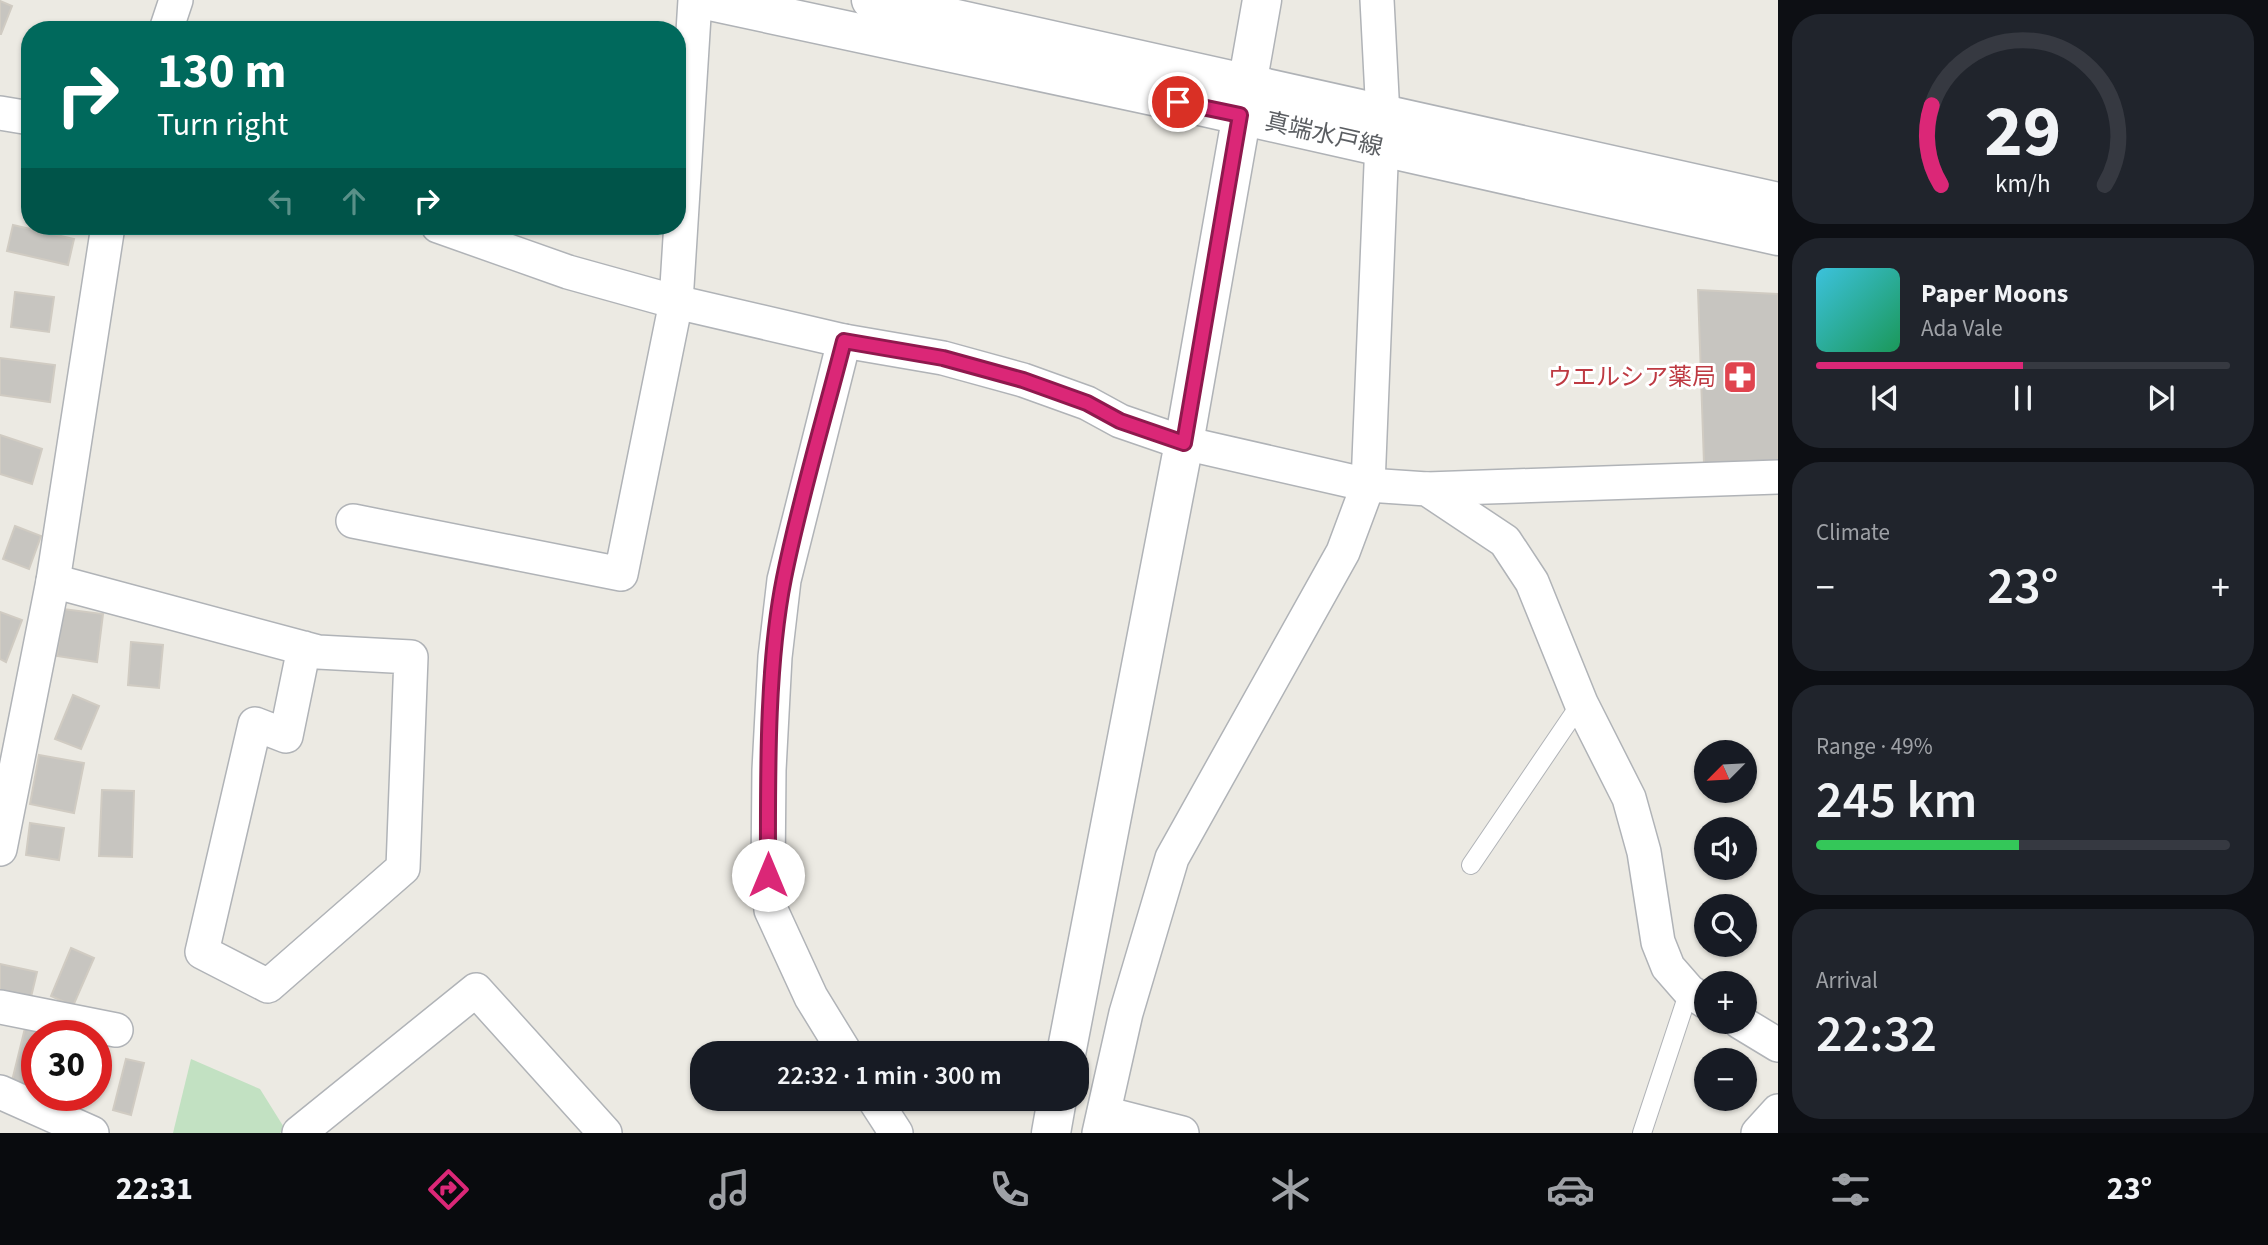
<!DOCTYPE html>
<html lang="en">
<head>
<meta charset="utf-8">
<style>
  :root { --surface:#171b24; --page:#20242c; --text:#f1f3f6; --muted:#9ea1a6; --line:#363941; --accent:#db2777 }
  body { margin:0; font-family:"Source Sans 3","Noto Sans JP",sans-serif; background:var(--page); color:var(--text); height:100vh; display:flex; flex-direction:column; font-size:26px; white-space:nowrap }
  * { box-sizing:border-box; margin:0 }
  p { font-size:23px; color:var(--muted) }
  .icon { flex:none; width:38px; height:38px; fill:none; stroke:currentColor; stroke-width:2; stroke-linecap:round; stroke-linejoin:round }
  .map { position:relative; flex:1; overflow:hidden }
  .side { display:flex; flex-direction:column; gap:14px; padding:14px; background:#0d0f14; width:490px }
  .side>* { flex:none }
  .hud { position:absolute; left:21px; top:21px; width:665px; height:214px; border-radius:28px; box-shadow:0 2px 5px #0004; background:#00695c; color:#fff; overflow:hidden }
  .needle { width:46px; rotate:246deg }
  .tools { position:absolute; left:1694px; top:740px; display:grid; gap:14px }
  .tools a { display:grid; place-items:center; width:63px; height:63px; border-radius:50%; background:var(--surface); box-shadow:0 2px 5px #0004; font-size:35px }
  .speed { position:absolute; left:21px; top:1020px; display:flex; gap:14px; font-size:35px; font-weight:700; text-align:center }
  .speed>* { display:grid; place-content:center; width:91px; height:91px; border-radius:50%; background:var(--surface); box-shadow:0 2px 5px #0004; line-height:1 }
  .speed .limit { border:10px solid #d22; background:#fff; color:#111 }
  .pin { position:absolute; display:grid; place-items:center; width:60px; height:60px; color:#fff; margin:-30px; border:4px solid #fff; border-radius:50%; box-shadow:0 2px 7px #0007 }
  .me { position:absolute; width:77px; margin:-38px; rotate:0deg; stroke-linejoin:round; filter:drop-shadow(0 0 5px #0008) }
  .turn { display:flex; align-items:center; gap:24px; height:147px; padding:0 21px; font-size:32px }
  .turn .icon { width:91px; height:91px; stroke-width:2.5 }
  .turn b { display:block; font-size:49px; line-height:60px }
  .lanes { display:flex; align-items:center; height:66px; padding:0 21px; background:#0003; justify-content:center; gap:35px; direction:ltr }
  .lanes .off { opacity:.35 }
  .big { font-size:52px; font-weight:600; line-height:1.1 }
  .side .widget { flex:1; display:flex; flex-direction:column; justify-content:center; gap:10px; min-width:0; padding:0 24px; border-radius:28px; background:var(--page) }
  .side .dial { align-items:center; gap:0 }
  .dial svg { height:182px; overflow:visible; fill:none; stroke:var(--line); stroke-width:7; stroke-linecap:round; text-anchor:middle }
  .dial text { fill:var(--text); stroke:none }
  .song { display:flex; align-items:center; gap:21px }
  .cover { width:84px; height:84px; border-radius:10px; background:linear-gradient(135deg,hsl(190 70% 55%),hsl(150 70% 35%)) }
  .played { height:7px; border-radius:4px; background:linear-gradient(90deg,var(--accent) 50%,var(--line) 50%) }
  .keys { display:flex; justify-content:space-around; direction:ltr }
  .heat { display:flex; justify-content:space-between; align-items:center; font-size:38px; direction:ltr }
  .charge { height:10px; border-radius:5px; background:linear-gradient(90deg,#34c759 49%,var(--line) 0) }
  .trip { position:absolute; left:690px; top:1041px; width:399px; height:70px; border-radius:28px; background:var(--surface); box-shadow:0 2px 5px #0004; font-weight:600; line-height:70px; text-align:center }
  .menu { display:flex; height:112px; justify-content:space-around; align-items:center; background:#090b0e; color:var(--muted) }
  .menu .icon { width:49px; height:49px }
  .menu .active { color:var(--accent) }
  .menu b { font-size:32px; color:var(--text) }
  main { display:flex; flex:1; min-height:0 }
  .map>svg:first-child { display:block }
</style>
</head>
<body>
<main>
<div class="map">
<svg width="1778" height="1133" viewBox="0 0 1778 1133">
  <rect width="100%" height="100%" fill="#eceae3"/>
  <polygon fill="#c2e1c2" points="191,1059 260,1089 285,1129 280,1133 173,1133"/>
  <g fill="#c7c5c0" stroke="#d0cbc2" stroke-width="2">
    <polygon points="0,1 12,6 1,34 0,34"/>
    <polygon points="13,225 74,239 68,265 7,251"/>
    <polygon points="1698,290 1778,294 1778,461 1704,463"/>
    <polygon points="15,292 54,297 49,332 11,327"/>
    <polygon points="0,358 55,365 50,402 0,395"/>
    <polygon points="0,435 42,449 32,484 0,474"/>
    <polygon points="15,526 41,536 29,569 3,559"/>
    <polygon points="63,609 103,614 97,662 57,656"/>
    <polygon points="0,612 22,620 6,662 0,659"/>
    <polygon points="131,642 163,645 159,688 128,685"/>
    <polygon points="73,695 99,706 81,749 55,739"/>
    <polygon points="39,755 84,763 74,813 30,804"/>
    <polygon points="102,790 134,791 132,857 99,856"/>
    <polygon points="30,823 64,828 59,860 26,855"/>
    <polygon points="71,948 94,958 73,1006 51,996"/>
    <polygon points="0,964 37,972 31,997 0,991"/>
    <polygon points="26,1024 71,1036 37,1036 37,1092 11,1085"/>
    <polygon points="126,1059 144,1063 131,1115 113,1110"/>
  </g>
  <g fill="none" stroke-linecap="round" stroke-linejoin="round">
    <g stroke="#b0b3b7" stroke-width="20">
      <g id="service">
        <polyline points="1471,865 1581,703"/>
        <polyline points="1642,1133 1689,991"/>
      </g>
    </g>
    <g stroke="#b0b3b7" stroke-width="36">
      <g id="minor">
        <polyline points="166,30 176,0"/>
        <polyline points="0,113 30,118"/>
        <polyline points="438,226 568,272 676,302 844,341 943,358 1023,380 1087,403 1120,421 1184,443 1368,485 1427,489 1505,541 1532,582 1581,703 1629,798 1644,852 1658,942 1668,967 1689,991 1706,1002"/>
        <polyline points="844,341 784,580 775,657 769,770 768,875 771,910 811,997 846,1054"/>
        <polyline points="1427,489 1778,477"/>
        <polyline points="353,521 621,574 676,302 695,0"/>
        <polyline points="53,581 318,652 411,657 403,868 268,986 202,952 255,724 286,736 304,648"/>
        <polyline points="0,849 53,581 108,226"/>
        <polyline points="0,1007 116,1030"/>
        <polyline points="1740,1022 1778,1045"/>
        <polyline points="0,1092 92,1133"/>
        <polyline points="874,1099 896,1133"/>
        <polyline points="1104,1113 1182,1133"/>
        <polyline points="299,1133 476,990 605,1133"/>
        <polyline points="1099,1133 1126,1013 1172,858 1343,552 1368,485 1383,116 1377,0"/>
        <polyline points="1758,1133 1778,1111"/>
      </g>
    </g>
    <g stroke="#b0b3b7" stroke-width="41">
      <g id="tertiary">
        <polyline points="1066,1054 1184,443 1262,0"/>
        <polyline points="1051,1133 1057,1099"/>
      </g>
    </g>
    <g stroke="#afb2b6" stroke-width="41">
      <g id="secondary">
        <polyline points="705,0 1204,107 1778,236"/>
        <polyline points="871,0 1778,202"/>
      </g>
    </g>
    <use href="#service" stroke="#fff" stroke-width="18"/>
    <use href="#minor" stroke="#fff" stroke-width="33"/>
    <use href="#tertiary" stroke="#fff" stroke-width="38"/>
    <use href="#secondary" stroke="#fff" stroke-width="38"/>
  </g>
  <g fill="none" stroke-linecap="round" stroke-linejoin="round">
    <g stroke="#8e194d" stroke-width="18">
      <path id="route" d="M 768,875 C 768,783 766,668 784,578 C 800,498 824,419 844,341 L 943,358 L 1023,380 L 1087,403 L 1120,421 L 1184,443 L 1240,115 L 1178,102"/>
    </g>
    <use href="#route" stroke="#db2777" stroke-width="12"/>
  </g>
  <defs>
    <g id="pharmacy-square" transform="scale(1.75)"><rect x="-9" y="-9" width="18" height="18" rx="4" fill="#e0444e" stroke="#fff"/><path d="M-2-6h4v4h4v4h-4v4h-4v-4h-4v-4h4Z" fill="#fff"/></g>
  </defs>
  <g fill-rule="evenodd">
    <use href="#pharmacy-square" x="1740" y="377"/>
  </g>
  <g text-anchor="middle" stroke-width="6" stroke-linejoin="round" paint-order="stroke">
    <g font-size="24" fill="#5b5e62" stroke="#fff">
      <text transform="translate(1324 134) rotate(13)" y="8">真端水戸線</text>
    </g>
    <g font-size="24" fill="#be3a42" stroke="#fff" text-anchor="end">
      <text x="1716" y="385">ウエルシア薬局</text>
    </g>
  </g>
</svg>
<div class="tools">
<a><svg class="needle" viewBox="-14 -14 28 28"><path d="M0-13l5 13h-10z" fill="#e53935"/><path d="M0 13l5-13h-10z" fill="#9ea1a6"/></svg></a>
<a><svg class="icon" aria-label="sound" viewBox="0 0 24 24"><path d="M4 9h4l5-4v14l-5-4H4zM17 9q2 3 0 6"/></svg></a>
<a><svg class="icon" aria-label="search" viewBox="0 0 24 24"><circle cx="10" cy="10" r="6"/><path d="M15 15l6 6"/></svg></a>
<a>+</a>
<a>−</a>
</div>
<div class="speed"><div class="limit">30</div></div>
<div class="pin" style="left:1178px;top:102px;background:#d93025"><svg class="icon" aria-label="arrive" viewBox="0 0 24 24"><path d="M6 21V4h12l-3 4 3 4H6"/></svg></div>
<svg class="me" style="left:768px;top:875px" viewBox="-20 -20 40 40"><circle r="19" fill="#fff"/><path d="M0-13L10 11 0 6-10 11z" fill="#db2777"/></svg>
<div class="trip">22:32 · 1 min · 300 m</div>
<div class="hud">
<div class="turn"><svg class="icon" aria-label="right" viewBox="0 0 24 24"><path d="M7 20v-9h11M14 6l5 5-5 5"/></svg><div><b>130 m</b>Turn right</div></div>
<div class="lanes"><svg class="icon off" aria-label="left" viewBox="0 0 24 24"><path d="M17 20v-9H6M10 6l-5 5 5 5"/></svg><svg class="icon off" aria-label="ahead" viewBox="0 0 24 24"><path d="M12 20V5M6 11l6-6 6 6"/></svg><svg class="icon" aria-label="right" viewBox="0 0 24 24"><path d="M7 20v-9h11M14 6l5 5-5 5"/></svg></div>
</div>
</div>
<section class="side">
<div class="widget dial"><svg viewBox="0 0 100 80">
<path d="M14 69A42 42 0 1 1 86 69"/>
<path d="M14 69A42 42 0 0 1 10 34" stroke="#db2777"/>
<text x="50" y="56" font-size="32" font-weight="700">29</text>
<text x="50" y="72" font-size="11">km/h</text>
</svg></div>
<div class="widget">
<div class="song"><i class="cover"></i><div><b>Paper Moons</b><p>Ada Vale</p></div></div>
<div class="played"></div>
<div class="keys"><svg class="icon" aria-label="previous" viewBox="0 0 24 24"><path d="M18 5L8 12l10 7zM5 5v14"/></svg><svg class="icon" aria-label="pause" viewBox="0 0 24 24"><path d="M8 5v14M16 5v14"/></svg><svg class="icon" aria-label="next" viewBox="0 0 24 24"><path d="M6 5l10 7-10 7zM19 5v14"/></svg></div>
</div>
<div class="widget"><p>Climate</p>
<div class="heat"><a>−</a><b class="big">23°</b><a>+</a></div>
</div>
<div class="widget"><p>Range · 49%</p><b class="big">245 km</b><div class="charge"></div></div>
<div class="widget"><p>Arrival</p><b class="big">22:32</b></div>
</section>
</main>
<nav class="menu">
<b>22:31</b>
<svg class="icon active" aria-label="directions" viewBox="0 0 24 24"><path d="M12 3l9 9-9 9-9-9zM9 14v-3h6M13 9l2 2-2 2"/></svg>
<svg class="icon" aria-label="music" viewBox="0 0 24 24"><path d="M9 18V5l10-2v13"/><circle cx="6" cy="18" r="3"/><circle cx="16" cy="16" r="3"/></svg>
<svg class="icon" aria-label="phone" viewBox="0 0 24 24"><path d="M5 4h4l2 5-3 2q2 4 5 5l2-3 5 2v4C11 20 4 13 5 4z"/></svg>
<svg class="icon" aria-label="climate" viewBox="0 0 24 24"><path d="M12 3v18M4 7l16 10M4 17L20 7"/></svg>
<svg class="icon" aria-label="car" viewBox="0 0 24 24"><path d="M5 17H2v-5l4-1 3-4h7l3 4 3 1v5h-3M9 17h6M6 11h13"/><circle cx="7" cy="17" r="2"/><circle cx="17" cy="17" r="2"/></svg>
<svg class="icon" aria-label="filters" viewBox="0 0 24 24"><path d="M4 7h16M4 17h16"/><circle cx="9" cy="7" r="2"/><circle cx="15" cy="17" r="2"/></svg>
<b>23°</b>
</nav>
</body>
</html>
